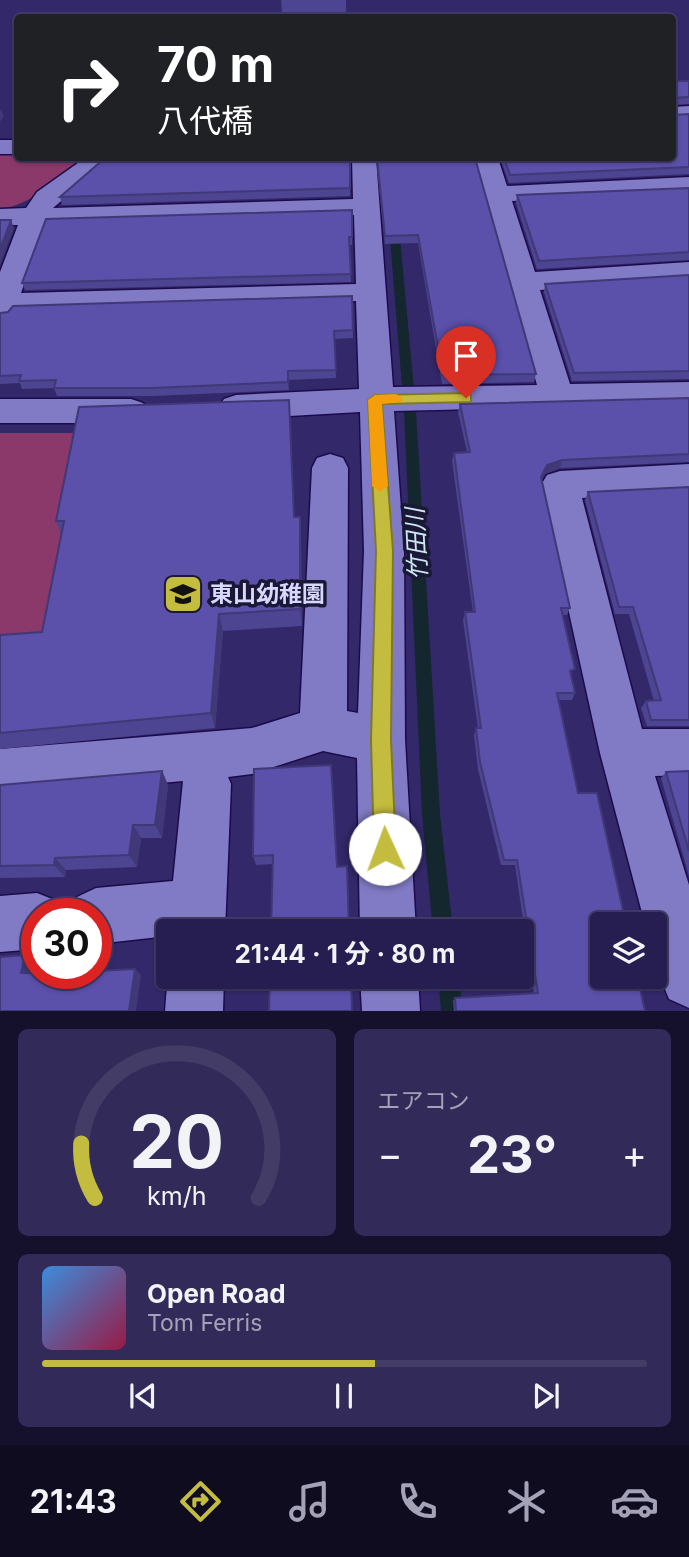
<!DOCTYPE html>
<html lang="ja">
<head>
<meta charset="utf-8">
<style>
  :root { --surface:#261e50; --page:#322b5a; --text:#f1f3f6; --muted:#a4a2b7; --line:#423c67; --accent:#c4bc3e }
  body { margin:0; font-family:Inter,"Noto Sans JP",sans-serif; background:var(--page); color:var(--text); height:100vh; display:flex; flex-direction:column; font-size:26px; white-space:nowrap }
  * { box-sizing:border-box; margin:0 }
  p { font-size:23px; color:var(--muted) }
  .icon { flex:none; width:38px; height:38px; fill:none; stroke:currentColor; stroke-width:2; stroke-linecap:round; stroke-linejoin:round }
  .map { position:relative; height:1011px; overflow:hidden }
  .sheet { display:flex; flex-direction:column; gap:18px; padding:18px; background:#15102c; flex:1 }
  .sheet>* { flex:none }
  .guide { position:absolute; left:14px; top:14px; width:662px; height:147px; border-radius:7px; box-shadow:0 2px 5px #0004,0 0 0 2px var(--line); background:#202124; color:#fff; overflow:hidden }
  .fabs { position:absolute; left:590px; top:912px; display:grid; gap:14px }
  .fabs a { display:grid; place-items:center; width:77px; height:77px; border-radius:7px; background:var(--surface); box-shadow:0 2px 5px #0004,0 0 0 2px var(--line); font-size:35px }
  .speed { position:absolute; left:21px; top:898px; display:flex; gap:14px; font-size:35px; font-weight:700; text-align:center }
  .speed>* { display:grid; place-content:center; width:91px; height:91px; border-radius:50%; background:var(--surface); box-shadow:0 2px 5px #0004,0 0 0 2px var(--line); line-height:1 }
  .speed .limit { border:10px solid #d22; background:#fff; color:#111 }
  .pin { position:absolute; display:grid; place-items:center; width:60px; height:60px; color:#fff; margin:-72px -30px; border-radius:50% 50% 50% 0; rotate:-45deg; box-shadow:0 0 7px #0007 }
  .pin .icon { rotate:45deg }
  .me { position:absolute; width:77px; margin:-38px; rotate:358deg; stroke-linejoin:round; filter:drop-shadow(0 0 5px #0008) }
  .turn { display:flex; align-items:center; gap:24px; height:147px; padding:0 28px; font-size:32px }
  .turn .icon { width:91px; height:91px; stroke-width:2.5 }
  .turn b { display:block; font-size:49px; line-height:60px }
  .big { font-size:52px; font-weight:700; line-height:1.1 }
  .sheet .tile { flex:1; display:flex; flex-direction:column; justify-content:center; gap:10px; min-width:0; padding:0 24px; border-radius:10px; background:var(--page) }
  .sheet .dial { align-items:center; gap:0 }
  .dial svg { height:182px; overflow:visible; fill:none; stroke:var(--line); stroke-width:7; stroke-linecap:round; text-anchor:middle }
  .dial text { fill:var(--text); stroke:none }
  .song { display:flex; align-items:center; gap:21px }
  .cover { width:84px; height:84px; border-radius:10px; background:linear-gradient(135deg,hsl(210 70% 55%),hsl(340 70% 35%)) }
  .played { height:7px; border-radius:4px; background:linear-gradient(90deg,var(--accent) 55%,var(--line) 55%) }
  .keys { display:flex; justify-content:space-around; direction:ltr }
  .heat { display:flex; justify-content:space-between; align-items:center; font-size:38px; direction:ltr }
  .sheet .tiles { flex:1; display:grid; gap:18px; grid-template-columns:1fr 1fr }
  .tile:last-child { grid-column:span 2 }
  .trip { position:absolute; left:156px; top:919px; width:378px; height:70px; border-radius:7px; background:var(--surface); box-shadow:0 2px 5px #0004,0 0 0 2px var(--line); font-weight:700; line-height:70px; text-align:center }
  .menu { display:flex; height:112px; justify-content:space-around; align-items:center; background:#0f0c20; color:var(--muted) }
  .menu .icon { width:49px; height:49px }
  .menu .selected { color:var(--accent) }
  .menu b { font-size:32px; color:var(--text) }
  .map>svg:first-child { display:block }
</style>
</head>
<body>
<div class="map">
<svg width="689" height="1011" viewBox="0 0 689 1011">
  <rect width="100%" height="100%" fill="#33286a"/>
  <g fill="#8b386a">
    <path d="M 0,151 L 17,152 L 18,158 L 88,159 C 63,174 27,209 0,208 Z"/>
    <polygon points="0,433 81,433 44,645 0,648"/>
  </g>
  <g fill="none" stroke-linecap="round" stroke-linejoin="round">
    <g fill="#14272e" fill-rule="evenodd">
      <polygon points="394,224 399,227 416,411 440,814 453,931 433,931 422,814 404,411 389,227"/>
      <polygon points="438,976 459,976 463,1011 441,1011"/>
    </g>
    <g stroke="#1c0b4c" stroke-width="3">
      <g id="minor">
        <polygon points="689,106 689,120 672,121 672,107"/>
        <rect x="0" y="140" width="18" height="14"/>
        <path d="M 85,158 L 112,158 L 53,208 L 353,199 L 352,158 L 376,158 L 393,387 L 537,385 L 474,158 L 498,158 L 507,186 L 689,177 L 689,193 L 512,201 L 535,272 L 689,262 L 689,280 L 540,290 L 570,384 L 689,382 L 689,404 L 394,411 L 404,551 L 405,740 L 416,931 L 360,931 L 357,758 L 323,751 L 252,774 L 228,777 L 231,784 L 225,931 L 168,931 L 168,936 L 96,944 L 96,914 L 69,914 L 77,897 L 96,888 L 173,881 L 183,781 L 0,797 L 0,749 L 252,728 L 300,713 L 312,468 L 317,458 L 330,454 L 343,458 L 348,468 L 347,711 L 358,713 L 364,551 L 360,412 L 236,419 L 224,415 L 219,407 L 224,399 L 236,395 L 359,389 L 356,301 L 15,312 L 11,318 L 0,320 L 0,272 L 18,225 L 0,225 L 0,209 L 26,208 L 37,192 ZM 354,215 L 356,284 L 21,293 L 46,224 Z"/>
        <polygon points="0,399 131,399 143,403 148,411 143,419 131,423 0,423"/>
        <path d="M 689,464 L 689,492 L 582,498 L 642,729 L 689,729 L 689,775 L 655,776 L 689,885 L 689,1008 L 669,999 C 658,973 654,952 654,924 L 645,924 L 600,753 L 541,485 L 547,475 L 560,471 Z"/>
        <polygon points="37,893 57,901 62,914 37,914 37,949 0,952 0,896"/>
        <polygon points="168,972 168,976 224,976 223,1011 165,1011"/>
        <polygon points="360,976 418,976 420,1011 362,1011"/>
      </g>
    </g>
    <use href="#minor" fill="#817bc5" fill-rule="evenodd"/>
  </g>
  <g fill="#4e4592">
    <polygon points="281,0 346,0 346,12 282,12"/>
    <polygon points="672,81 689,81 689,104 672,105 673,115 689,114 689,174 509,183 500,158 672,158"/>
    <polygon points="350,158 350,196 62,205 60,197"/>
    <polygon points="376,158 475,158 536,374 534,382 442,384 418,243 385,244"/>
    <polygon points="689,188 689,260 537,269 516,203 517,195"/>
    <polygon points="352,210 352,245 350,245 351,282 25,290 22,283"/>
    <polygon points="689,275 689,379 572,381 544,292 545,284"/>
    <polygon points="352,296 353,338 334,339 336,378 288,380 289,390 154,396 57,396 54,388 22,389 20,383 0,384 0,313"/>
    <polygon points="689,398 689,462 560,468 545,474 541,480 570,608 567,615 562,615 572,676 575,693 572,700 558,700 578,793 645,1011 454,1011 453,1001 455,998 534,994 515,865 501,865 478,769 474,735 476,728 478,728 463,620 465,612 473,612 452,461 454,453 467,452 458,412 460,404"/>
    <polygon points="689,487 689,726 647,726 641,708 646,701 654,701 629,614 615,614 585,500 588,492"/>
    <polygon points="300,517 301,535 302,626 223,631 215,728 0,749 0,635 42,632 61,534 56,521"/>
    <polygon points="254,769 337,867 273,864 256,865 253,856"/>
    <polygon points="162,771 168,785 162,838 141,838 137,867 66,870 65,877 0,878 0,785"/>
    <polygon points="689,771 689,876 661,778 666,772"/>
  </g>
  <g fill="#403877">
    <polygon points="1,109 4,116 0,122 0,111"/>
    <polygon points="11,220 14,228 0,265 0,249"/>
    <polygon points="562,460 560,468 545,474 538,486 541,477 547,465"/>
    <polygon points="300,517 301,535 302,626 300,609"/>
    <polygon points="219,614 223,631 215,728 211,713"/>
    <polygon points="162,771 168,785 162,838 155,825"/>
    <polygon points="133,825 141,838 137,867 129,855"/>
    <polygon points="55,858 66,870 65,877 54,865"/>
    <polygon points="25,955 35,962 31,979 21,973"/>
    <polygon points="135,969 141,975 136,1011 129,1011"/>
  </g>
  <g fill="#5b50aa" stroke="#403877" stroke-width="2">
    <polygon points="672,81 689,81 689,97 672,98 673,115 689,114 689,167 510,175 504,158 672,158"/>
    <polygon points="105,158 350,158 350,188 60,197"/>
    <polygon points="377,158 475,158 536,374 443,375 418,235 385,236"/>
    <polygon points="689,188 689,252 539,261 517,195"/>
    <polygon points="352,210 352,237 349,237 351,274 22,283 46,219"/>
    <polygon points="0,220 11,220 0,249"/>
    <polygon points="689,275 689,371 574,373 545,284"/>
    <polygon points="352,296 353,330 334,331 336,370 288,371 288,382 152,388 54,388 56,380 19,381 21,375 0,376 0,313 8,312 13,306"/>
    <polygon points="689,398 689,454 562,460 547,465 541,477 570,608 561,608 575,669 570,671 575,693 557,693 578,793 597,793 626,924 602,924 602,976 637,976 645,1011 456,1011 455,998 538,993 517,860 504,860 480,762 476,728 481,728 465,612 475,612 454,453 470,452 460,404"/>
    <polygon points="289,400 294,517 300,517 300,609 219,614 211,713 0,733 0,635 42,632 64,521 56,521 79,407"/>
    <polygon points="689,487 689,720 651,720 646,701 661,700 633,607 619,607 588,492"/>
    <polygon points="331,765 337,867 347,866 349,931 271,931 273,855 253,856 254,769"/>
    <polygon points="162,771 155,825 133,825 129,855 55,858 54,865 0,866 0,785"/>
    <polygon points="689,771 689,851 666,772"/>
    <polygon points="25,955 21,973 96,973 96,971 135,969 129,1011 0,1011 0,957"/>
    <polygon points="270,976 351,976 352,1011 269,1011"/>
  </g>
  <polygon fill="#c4bc3e" stroke="#7f7a28" stroke-width="2" points="466,393 471,395 471,402 382,404 393,551 391,740 396,849 393,857 385,860 378,857 374,849 371,740 376,551 368,400 375,395"/>
  <polygon fill="#f59e0b" points="396,394 403,399 401,402 382,404 388,486 380,492 372,486 368,400 375,395"/>
  <defs>
    <g id="school-square" transform="scale(2.0125)"><rect x="-9" y="-9" width="18" height="18" rx="4" fill="#c4bc3e" stroke="#1b1835"/><path d="M0-5L7-2L0 1L-7-2ZM-4 1L0 2.5L4 1V4Q0 6-4 4Z" fill="#111"/></g>
  </defs>
  <g fill-rule="evenodd">
    <use href="#school-square" x="183" y="594"/>
  </g>
  <g text-anchor="middle" stroke-width="7" stroke-linejoin="round" paint-order="stroke">
    <g font-size="23" font-weight="bold" fill="#d7d7ff" stroke="#1b1835" text-anchor="start">
      <text x="210" y="602">東山幼稚園</text>
    </g>
    <g font-size="24" font-style="italic" fill="#cbe7f4" stroke="#1b1835">
      <text transform="translate(417 544) rotate(-93)" y="8">竹田川</text>
    </g>
  </g>
</svg>
<div class="fabs">
<a><svg class="icon" aria-label="layers" viewBox="0 0 24 24"><path d="M12 4l9 5-9 5-9-5zM3 14l9 5 9-5"/></svg></a>
</div>
<div class="speed"><div class="limit">30</div></div>
<div class="pin" style="left:466px;top:398px;background:#d93025"><svg class="icon" aria-label="arrive" viewBox="0 0 24 24"><path d="M6 21V4h12l-3 4 3 4H6"/></svg></div>
<svg class="me" style="left:385px;top:849px" viewBox="-20 -20 40 40"><circle r="19" fill="#fff"/><path d="M0-13L10 11 0 6-10 11z" fill="#c4bc3e"/></svg>
<div class="trip">21:44 · 1 分 · 80 m</div>
<div class="guide">
<div class="turn"><svg class="icon" aria-label="right" viewBox="0 0 24 24"><path d="M7 20v-9h11M14 6l5 5-5 5"/></svg><div><b>70 m</b>八代橋</div></div>
</div>
</div>
<section class="sheet">
<div class="tiles">
<div class="tile dial"><svg viewBox="0 0 100 80">
<path d="M14 69A42 42 0 1 1 86 69"/>
<path d="M14 69A42 42 0 0 1 8 45" stroke="#c4bc3e"/>
<text x="50" y="56" font-size="32" font-weight="700">20</text>
<text x="50" y="72" font-size="11">km/h</text>
</svg></div>
<div class="tile"><p>エアコン</p>
<div class="heat"><a>−</a><b class="big">23°</b><a>+</a></div>
</div>
<div class="tile">
<div class="song"><i class="cover"></i><div><b>Open Road</b><p>Tom Ferris</p></div></div>
<div class="played"></div>
<div class="keys"><svg class="icon" aria-label="previous" viewBox="0 0 24 24"><path d="M18 5L8 12l10 7zM5 5v14"/></svg><svg class="icon" aria-label="pause" viewBox="0 0 24 24"><path d="M8 5v14M16 5v14"/></svg><svg class="icon" aria-label="next" viewBox="0 0 24 24"><path d="M6 5l10 7-10 7zM19 5v14"/></svg></div>
</div>
</div>
</section>
<nav class="menu">
<b>21:43</b>
<svg class="icon selected" aria-label="directions" viewBox="0 0 24 24"><path d="M12 3l9 9-9 9-9-9zM9 14v-3h6M13 9l2 2-2 2"/></svg>
<svg class="icon" aria-label="music" viewBox="0 0 24 24"><path d="M9 18V5l10-2v13"/><circle cx="6" cy="18" r="3"/><circle cx="16" cy="16" r="3"/></svg>
<svg class="icon" aria-label="phone" viewBox="0 0 24 24"><path d="M5 4h4l2 5-3 2q2 4 5 5l2-3 5 2v4C11 20 4 13 5 4z"/></svg>
<svg class="icon" aria-label="climate" viewBox="0 0 24 24"><path d="M12 3v18M4 7l16 10M4 17L20 7"/></svg>
<svg class="icon" aria-label="car" viewBox="0 0 24 24"><path d="M5 17H2v-5l4-1 3-4h7l3 4 3 1v5h-3M9 17h6M6 11h13"/><circle cx="7" cy="17" r="2"/><circle cx="17" cy="17" r="2"/></svg>
</nav>
</body>
</html>
